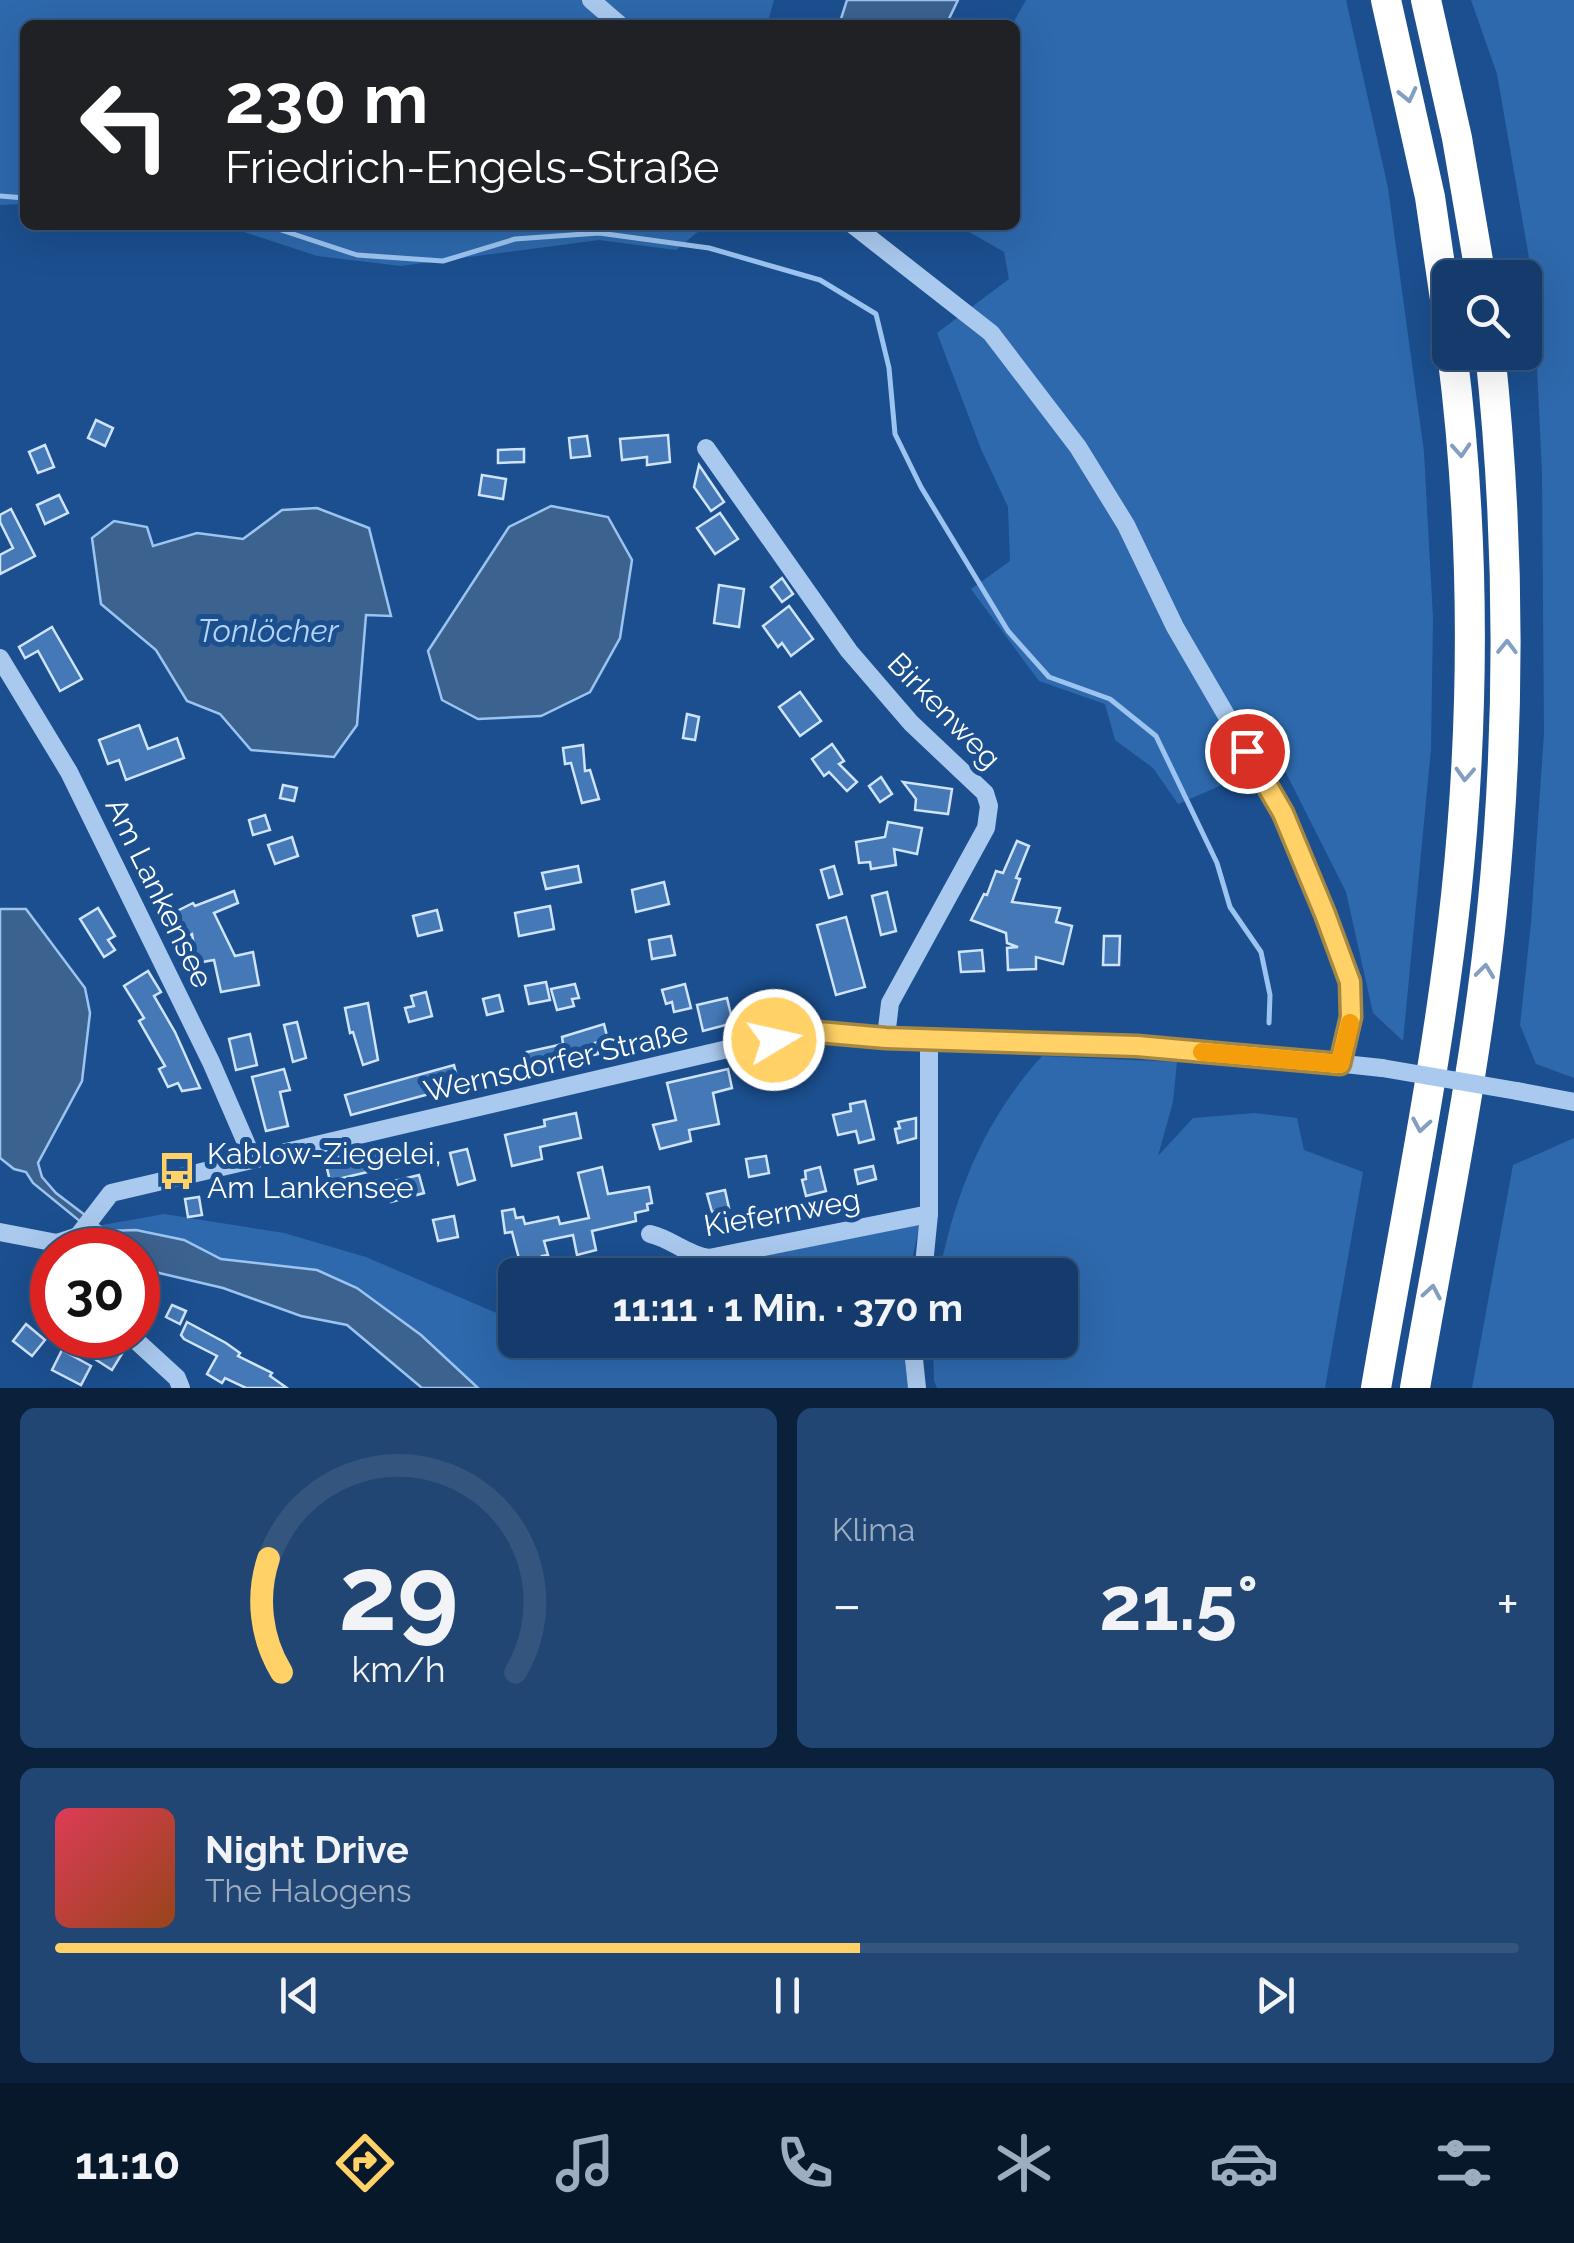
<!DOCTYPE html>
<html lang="de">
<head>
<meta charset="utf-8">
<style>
  :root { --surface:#143b6b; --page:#214673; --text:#f1f3f6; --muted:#9dadc1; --line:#33557e; --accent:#ffd166 }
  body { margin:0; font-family:Raleway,sans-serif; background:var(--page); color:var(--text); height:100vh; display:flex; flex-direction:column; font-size:38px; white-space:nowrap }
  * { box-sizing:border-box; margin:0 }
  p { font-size:32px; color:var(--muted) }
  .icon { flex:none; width:55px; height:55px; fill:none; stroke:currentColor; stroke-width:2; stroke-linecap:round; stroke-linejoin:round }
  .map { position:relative; height:1388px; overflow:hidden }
  .panel { display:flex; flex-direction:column; gap:20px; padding:20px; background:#0b203b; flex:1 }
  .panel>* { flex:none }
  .guide { position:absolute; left:20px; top:20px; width:1000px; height:210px; border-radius:15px; box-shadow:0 10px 40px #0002,0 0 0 2px var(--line); background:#202124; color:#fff; overflow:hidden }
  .fabs { position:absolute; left:1432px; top:260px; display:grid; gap:20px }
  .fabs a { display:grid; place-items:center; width:110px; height:110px; border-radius:15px; background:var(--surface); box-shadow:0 10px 40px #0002,0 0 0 2px var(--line); font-size:50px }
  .speed { position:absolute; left:30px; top:1228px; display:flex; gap:20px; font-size:50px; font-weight:700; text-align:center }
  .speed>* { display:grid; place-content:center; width:130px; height:130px; border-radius:50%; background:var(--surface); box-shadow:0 10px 40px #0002,0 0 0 2px var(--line); line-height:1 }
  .speed .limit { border:15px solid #d22; background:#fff; color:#111 }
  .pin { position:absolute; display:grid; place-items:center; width:85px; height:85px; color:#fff; margin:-42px; border:5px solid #fff; border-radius:50%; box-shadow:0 2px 10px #0007 }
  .me { position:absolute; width:110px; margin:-55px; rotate:81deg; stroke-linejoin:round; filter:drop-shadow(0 0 8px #0008) }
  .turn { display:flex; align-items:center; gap:35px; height:210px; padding:0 40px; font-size:45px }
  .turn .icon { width:130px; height:130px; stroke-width:2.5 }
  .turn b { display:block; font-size:70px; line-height:85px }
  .big { font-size:75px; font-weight:700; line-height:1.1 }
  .panel .tile { flex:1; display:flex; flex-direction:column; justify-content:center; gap:15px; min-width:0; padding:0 35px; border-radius:15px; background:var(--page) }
  .panel .dial { align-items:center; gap:0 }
  .dial svg { height:260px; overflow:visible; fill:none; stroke:var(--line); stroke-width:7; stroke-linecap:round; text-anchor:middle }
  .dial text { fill:var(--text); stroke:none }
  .song { display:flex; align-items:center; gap:30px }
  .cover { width:120px; height:120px; border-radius:15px; background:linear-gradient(135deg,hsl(350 70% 55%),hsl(20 70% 35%)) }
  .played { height:10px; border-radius:5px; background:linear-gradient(90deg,var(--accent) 55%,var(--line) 55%) }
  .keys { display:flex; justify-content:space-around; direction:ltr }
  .heat { display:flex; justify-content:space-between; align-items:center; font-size:55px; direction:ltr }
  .panel .tiles { flex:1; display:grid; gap:20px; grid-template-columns:1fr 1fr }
  .tile:last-child { grid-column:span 2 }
  .trip { position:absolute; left:498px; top:1258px; width:580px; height:100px; border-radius:15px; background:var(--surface); box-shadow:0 10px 40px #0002,0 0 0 2px var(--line); font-weight:700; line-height:100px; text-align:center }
  .dock { display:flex; height:160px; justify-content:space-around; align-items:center; background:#08182b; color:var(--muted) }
  .dock .icon { width:70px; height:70px }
  .dock .current { color:var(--accent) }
  .dock b { font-size:45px; color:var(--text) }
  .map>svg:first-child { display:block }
</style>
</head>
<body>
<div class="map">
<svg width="1574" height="1388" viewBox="0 0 1574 1388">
  <rect width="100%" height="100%" fill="#1b4f8f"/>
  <g fill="#2e69ad">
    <polygon points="0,0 582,0 613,25 25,25 25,204 0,205"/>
    <polygon points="593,0 774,0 767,25 621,25"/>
    <polygon points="1026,0 1346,0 1388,188 1424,452 1433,618 1431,749 1403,1041 1373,1013 1346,892 1274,749 1250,773 1178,804 1153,768 1115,740 1105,704 1039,681 971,589 1010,561 1008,507 981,449 937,333 1009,279 1004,252 957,225 1015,225 1015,25 1012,25"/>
    <polygon points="1471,0 1574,0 1574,1078 1536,1064 1520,1025 1531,923 1544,733 1542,474 1533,281 1497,74"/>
    <polygon points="223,225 706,225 676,250 599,240 401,266 317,256"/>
    <path d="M 1042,1056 L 1177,1062 L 1173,1102 L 1158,1156 L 1193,1118 L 1254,1113 L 1297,1118 L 1304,1150 L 1363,1172 L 1325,1388 L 937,1388 L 934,1381 L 933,1340 L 1060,1340 L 1060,1275 L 939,1275 C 955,1192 985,1119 1042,1056 Z"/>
    <polygon points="1574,1138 1574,1388 1472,1388 1513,1165"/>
    <polygon points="164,1214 284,1233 366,1257 515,1321 515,1340 903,1340 908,1388 478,1388 421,1335 357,1288 317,1270 221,1259 184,1240 136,1230 106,1231 97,1226"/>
    <polygon points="920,1222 909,1275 663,1275"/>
  </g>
  <g fill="#3c6290" stroke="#9cc4f0" stroke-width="2.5">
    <polygon points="847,0 958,0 946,25 839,25"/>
    <polygon points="551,506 608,517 632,560 620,638 590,692 541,716 478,719 442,700 428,651 509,527"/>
    <polygon points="317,508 369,528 391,616 366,615 357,725 334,757 251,750 220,714 187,701 156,650 101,604 92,538 114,521 147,527 153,546 197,533 243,539 282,510"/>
    <polygon points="0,909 26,909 85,988 90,1013 82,1081 38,1163 42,1177 56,1193 106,1231 136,1230 184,1240 221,1259 317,1270 357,1288 421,1335 478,1388 422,1388 347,1325 301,1316 223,1288 155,1272 138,1263 138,1250 114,1250 89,1237 92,1231 33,1183 26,1172 14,1169 0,1158"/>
  </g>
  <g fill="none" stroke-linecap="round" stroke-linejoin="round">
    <g stroke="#9cc4f0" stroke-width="5">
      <polyline points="0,196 25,198"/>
      <polyline points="266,225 357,255 443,261 515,239 599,233 709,248 820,280 876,314 889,368 895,434 921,487 1008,631 1049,677 1110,699 1156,736 1217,863 1230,907 1261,952 1270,995 1269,1023"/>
    </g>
  </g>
  <g fill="#4478b7" stroke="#cfe3fa" stroke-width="2.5">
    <polygon points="96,420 113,428 105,446 88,438"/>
    <polygon points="668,435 670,462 647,465 647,457 622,460 620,439"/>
    <polygon points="587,436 590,456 571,458 569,438"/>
    <polygon points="45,445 54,467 38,473 29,452"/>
    <polygon points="524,449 524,462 498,463 498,450"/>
    <polygon points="699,465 724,502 711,511 694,487"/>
    <polygon points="482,475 506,479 503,499 479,495"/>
    <polygon points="59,495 68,513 45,524 37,505"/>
    <polygon points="11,509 35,556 0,574 0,555 13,548 0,522 0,515"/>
    <polygon points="720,513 738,539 715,554 697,528"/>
    <polygon points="782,578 793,594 782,602 771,587"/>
    <polygon points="719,585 744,589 739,627 714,623"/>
    <polygon points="789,606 813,639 791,656 782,643 778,647 763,626"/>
    <polygon points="52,627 82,679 60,691 38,651 25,658 19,647"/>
    <polygon points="800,692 821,721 800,736 779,707"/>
    <polygon points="687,714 699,717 695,740 683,738"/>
    <polygon points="139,725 148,749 177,738 184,758 126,780 119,760 108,764 99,740"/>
    <polygon points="832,744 844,761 839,764 857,782 847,791 829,772 824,776 812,759"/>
    <polygon points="583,745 585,771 590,770 599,799 582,803 571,763 565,764 563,748"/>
    <polygon points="881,777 892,794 880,802 869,786"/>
    <polygon points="903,782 952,789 948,814 915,810 916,799"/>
    <polygon points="283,785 297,788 294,801 280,798"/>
    <polygon points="265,815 270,830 253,835 249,820"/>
    <polygon points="888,822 922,828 917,854 894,849 896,865 871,869 870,862 859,863 856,842 885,837"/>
    <polygon points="292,837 298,856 275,864 268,845"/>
    <polygon points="1017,841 1029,846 1016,878 1020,879 1012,902 1060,908 1056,922 1072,926 1063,964 1036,957 1036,969 1008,970 1007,948 1018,947 1007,943 1006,933 971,920 984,894 987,895 996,871 1003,873"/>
    <polygon points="578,866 581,882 546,889 542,873"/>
    <polygon points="834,866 842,894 829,898 821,870"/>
    <polygon points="664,882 669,904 636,912 632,890"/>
    <polygon points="234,891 238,903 214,913 235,956 253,952 259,985 221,992 214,960 197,963 192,934 183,938 171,914 193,903 195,906"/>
    <polygon points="887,892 896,931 881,935 872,896"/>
    <polygon points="550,906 554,929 519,936 515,913"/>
    <polygon points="98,908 115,936 108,940 115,950 104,957 80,919"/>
    <polygon points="437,910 442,930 418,936 413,916"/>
    <polygon points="846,917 865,987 836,995 817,925"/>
    <polygon points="671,936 675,955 652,959 649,940"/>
    <polygon points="1104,936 1120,936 1119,965 1103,965"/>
    <polygon points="982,950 984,971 961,972 959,952"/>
    <polygon points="148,971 161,992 154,996 175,1032 200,1088 182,1091 178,1083 168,1087 159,1069 165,1066 139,1021 144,1018 124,986"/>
    <polygon points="546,982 550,1000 529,1004 525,986"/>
    <polygon points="575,984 579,998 572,999 574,1006 557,1010 551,989"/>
    <polygon points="685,984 691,1008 674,1012 672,1002 666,1004 662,990"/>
    <polygon points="426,992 432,1016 409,1022 405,1008 414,1006 411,996"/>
    <polygon points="499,995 503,1011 487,1015 483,999"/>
    <polygon points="727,998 733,1023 703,1031 697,1005"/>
    <polygon points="368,1003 378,1060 363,1065 353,1032 350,1033 345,1008"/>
    <polygon points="297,1022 306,1058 293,1062 284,1025"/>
    <polygon points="604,1024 608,1040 595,1043 598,1054 553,1064 554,1069 532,1074 527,1052 563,1044 562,1037"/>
    <polygon points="250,1034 257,1065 236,1070 229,1039"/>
    <polygon points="454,1065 459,1086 351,1115 345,1095"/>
    <polygon points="284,1069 290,1090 280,1092 288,1126 266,1131 252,1077"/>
    <polygon points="728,1069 732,1088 713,1093 719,1124 689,1130 691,1141 660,1149 653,1125 676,1120 667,1083"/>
    <polygon points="865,1101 874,1139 859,1143 856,1131 838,1135 833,1115 851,1111 850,1104"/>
    <polygon points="576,1113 581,1138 540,1147 542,1159 512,1166 505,1135 545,1126 544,1120"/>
    <polygon points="916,1118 916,1138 898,1143 895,1129 900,1128 898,1122"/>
    <polygon points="375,1148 380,1169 330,1181 325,1160"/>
    <polygon points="467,1149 475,1180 458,1185 450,1153"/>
    <polygon points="766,1156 769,1173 749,1177 746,1159"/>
    <polygon points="873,1166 876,1179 858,1184 855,1170"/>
    <polygon points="602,1167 608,1194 649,1187 652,1203 647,1204 648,1210 635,1213 636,1221 592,1231 596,1250 577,1255 573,1235 544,1241 548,1255 542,1256 545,1268 523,1274 512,1232 505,1233 502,1211 514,1209 516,1218 523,1217 525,1224 558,1217 560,1224 589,1218 578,1173"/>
    <polygon points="820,1167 826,1191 806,1196 802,1180 806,1179 805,1171"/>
    <polygon points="419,1175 424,1193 391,1202 386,1183"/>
    <polygon points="725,1190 729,1208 712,1212 707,1194"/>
    <polygon points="199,1197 202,1215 188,1217 185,1199"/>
    <polygon points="454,1216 458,1237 438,1241 433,1220"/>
    <polygon points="172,1305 186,1311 180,1324 166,1317"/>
    <polygon points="187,1322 226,1343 240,1353 238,1356 272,1373 270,1376 287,1388 246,1388 225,1378 222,1383 207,1374 217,1356 184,1339 181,1335"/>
    <polygon points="26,1324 45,1340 32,1356 13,1341"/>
    <polygon points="102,1338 123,1352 112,1370 90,1356"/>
    <polygon points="62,1350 91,1366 81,1385 52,1370"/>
  </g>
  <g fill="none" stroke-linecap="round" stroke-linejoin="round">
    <g stroke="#a9c9ee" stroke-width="18">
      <polyline points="591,0 620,25"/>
      <polyline points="853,225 991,333 1078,447 1126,525 1175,627 1283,813 1325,913 1352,995 1340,1064"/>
      <polyline points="706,448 849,651 911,723 985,793 989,806 986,828 890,1003 886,1037"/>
      <polyline points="0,658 69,772 211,1062 253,1159"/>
      <polyline points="1517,1091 1574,1102"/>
      <path d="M 0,1232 L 57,1243 L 78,1236 L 111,1193 L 796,1033 C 836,1030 877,1037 918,1038 C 1073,1040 1228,1051 1382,1068"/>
      <path d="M 650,1234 C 672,1239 687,1255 709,1258 L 929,1214"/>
      <polyline points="923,1275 929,1214 929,1038"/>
      <polyline points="130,1335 177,1378 181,1388"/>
      <polyline points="912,1340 917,1388"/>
    </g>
    <g stroke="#fff" stroke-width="30">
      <polyline points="1386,0 1430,197 1450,333"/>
      <polyline points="1426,0 1457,138 1481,278"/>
      <path d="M 1376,1388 C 1404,1224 1438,1061 1456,896 C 1475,716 1475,532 1452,352"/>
      <path d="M 1415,1388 C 1442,1230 1476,1071 1492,911 C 1511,724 1510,539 1490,352"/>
    </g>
    <polyline stroke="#a9c9ee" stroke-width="18" points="1382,1068 1517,1091"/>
  </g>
  <defs><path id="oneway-chevron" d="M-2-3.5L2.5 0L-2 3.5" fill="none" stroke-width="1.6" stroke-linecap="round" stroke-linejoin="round" transform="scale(2.5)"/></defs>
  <g stroke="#829ec1">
    <use href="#oneway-chevron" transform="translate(1408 95) rotate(77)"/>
    <use href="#oneway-chevron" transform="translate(1461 450) rotate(86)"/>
    <use href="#oneway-chevron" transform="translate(1507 647) rotate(-89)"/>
    <use href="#oneway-chevron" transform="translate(1465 774) rotate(93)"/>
    <use href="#oneway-chevron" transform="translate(1485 971) rotate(-83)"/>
    <use href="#oneway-chevron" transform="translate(1421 1125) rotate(100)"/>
    <use href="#oneway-chevron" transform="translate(1432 1292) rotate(-80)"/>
  </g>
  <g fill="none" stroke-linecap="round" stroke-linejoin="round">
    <g stroke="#a68842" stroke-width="25">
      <polyline id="route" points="774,1040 818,1032 886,1038 1137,1046 1340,1064 1351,1017 1350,982 1325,914 1283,813 1247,751"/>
    </g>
    <use href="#route" stroke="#ffd166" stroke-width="18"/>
    <polyline stroke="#f59e0b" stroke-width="18" points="1202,1052 1340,1064 1350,1023"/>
  </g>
  <defs>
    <g id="bus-bare" transform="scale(3)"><path d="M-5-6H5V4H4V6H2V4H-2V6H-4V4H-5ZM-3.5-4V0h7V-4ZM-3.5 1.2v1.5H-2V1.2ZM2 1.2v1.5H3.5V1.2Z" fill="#ffd166" stroke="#1b4f8f" stroke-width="2.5" paint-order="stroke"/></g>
  </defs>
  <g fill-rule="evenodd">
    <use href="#bus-bare" x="177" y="1171"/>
  </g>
  <g text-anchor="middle" stroke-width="10" stroke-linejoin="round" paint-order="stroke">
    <g font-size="30" fill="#fff" stroke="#1b4f8f">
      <text transform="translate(944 711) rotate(46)" y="10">Birkenweg</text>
      <text transform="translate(159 893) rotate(64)" y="10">Am Lankensee</text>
      <text transform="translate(556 1062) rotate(-13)" y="10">Wernsdorfer Straße</text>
      <text transform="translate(782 1213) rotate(-10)" y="10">Kiefernweg</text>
    </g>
    <g font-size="30" fill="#fff" stroke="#1b4f8f" text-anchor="start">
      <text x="207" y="1164">Kablow-Ziegelei,<tspan x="207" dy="34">Am Lankensee</tspan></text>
    </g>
    <g font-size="32" font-style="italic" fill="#b5d3f5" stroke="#1b4f8f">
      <text x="268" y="642">Tonlöcher</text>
    </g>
  </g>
</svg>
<div class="fabs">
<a><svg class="icon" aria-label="search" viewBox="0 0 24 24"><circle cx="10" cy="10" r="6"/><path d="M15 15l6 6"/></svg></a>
</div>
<div class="speed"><div class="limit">30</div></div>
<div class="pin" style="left:1247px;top:751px;background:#d93025"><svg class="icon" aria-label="arrive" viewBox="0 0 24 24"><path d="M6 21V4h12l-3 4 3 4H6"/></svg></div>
<svg class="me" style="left:774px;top:1040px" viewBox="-20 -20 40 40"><circle r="17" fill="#ffd166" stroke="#fff" stroke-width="3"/><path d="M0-11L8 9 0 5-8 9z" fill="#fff"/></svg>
<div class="trip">11:11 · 1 Min. · 370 m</div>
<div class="guide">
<div class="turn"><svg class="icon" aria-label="left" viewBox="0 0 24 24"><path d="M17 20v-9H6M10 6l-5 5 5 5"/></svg><div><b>230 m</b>Friedrich-Engels-Straße</div></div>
</div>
</div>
<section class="panel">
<div class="tiles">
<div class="tile dial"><svg viewBox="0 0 100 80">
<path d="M14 69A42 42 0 1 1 86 69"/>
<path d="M14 69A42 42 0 0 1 10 34" stroke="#ffd166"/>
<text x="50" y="56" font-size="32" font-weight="700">29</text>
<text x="50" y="72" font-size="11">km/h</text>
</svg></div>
<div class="tile"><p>Klima</p>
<div class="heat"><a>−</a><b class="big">21.5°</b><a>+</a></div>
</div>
<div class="tile">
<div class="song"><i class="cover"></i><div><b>Night Drive</b><p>The Halogens</p></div></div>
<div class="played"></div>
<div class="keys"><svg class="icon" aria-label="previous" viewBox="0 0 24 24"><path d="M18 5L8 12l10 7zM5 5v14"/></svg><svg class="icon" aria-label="pause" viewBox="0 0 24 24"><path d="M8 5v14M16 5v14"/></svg><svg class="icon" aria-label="next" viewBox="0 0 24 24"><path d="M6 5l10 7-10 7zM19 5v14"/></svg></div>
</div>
</div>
</section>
<nav class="dock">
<b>11:10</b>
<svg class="icon current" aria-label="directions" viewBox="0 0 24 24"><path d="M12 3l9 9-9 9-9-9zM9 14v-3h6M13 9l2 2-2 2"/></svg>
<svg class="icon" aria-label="music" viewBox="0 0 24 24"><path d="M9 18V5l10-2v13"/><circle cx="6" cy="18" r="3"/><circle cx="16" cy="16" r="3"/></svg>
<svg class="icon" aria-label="phone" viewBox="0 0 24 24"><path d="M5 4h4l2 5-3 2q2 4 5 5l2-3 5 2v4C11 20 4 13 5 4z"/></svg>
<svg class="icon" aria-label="climate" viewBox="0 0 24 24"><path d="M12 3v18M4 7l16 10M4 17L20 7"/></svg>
<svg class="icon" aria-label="car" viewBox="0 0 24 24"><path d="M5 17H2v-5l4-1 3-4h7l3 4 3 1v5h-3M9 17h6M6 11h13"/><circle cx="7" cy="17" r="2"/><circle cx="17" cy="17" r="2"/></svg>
<svg class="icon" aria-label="filters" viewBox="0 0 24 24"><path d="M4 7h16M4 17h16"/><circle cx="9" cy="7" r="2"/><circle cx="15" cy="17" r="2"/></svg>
</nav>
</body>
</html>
